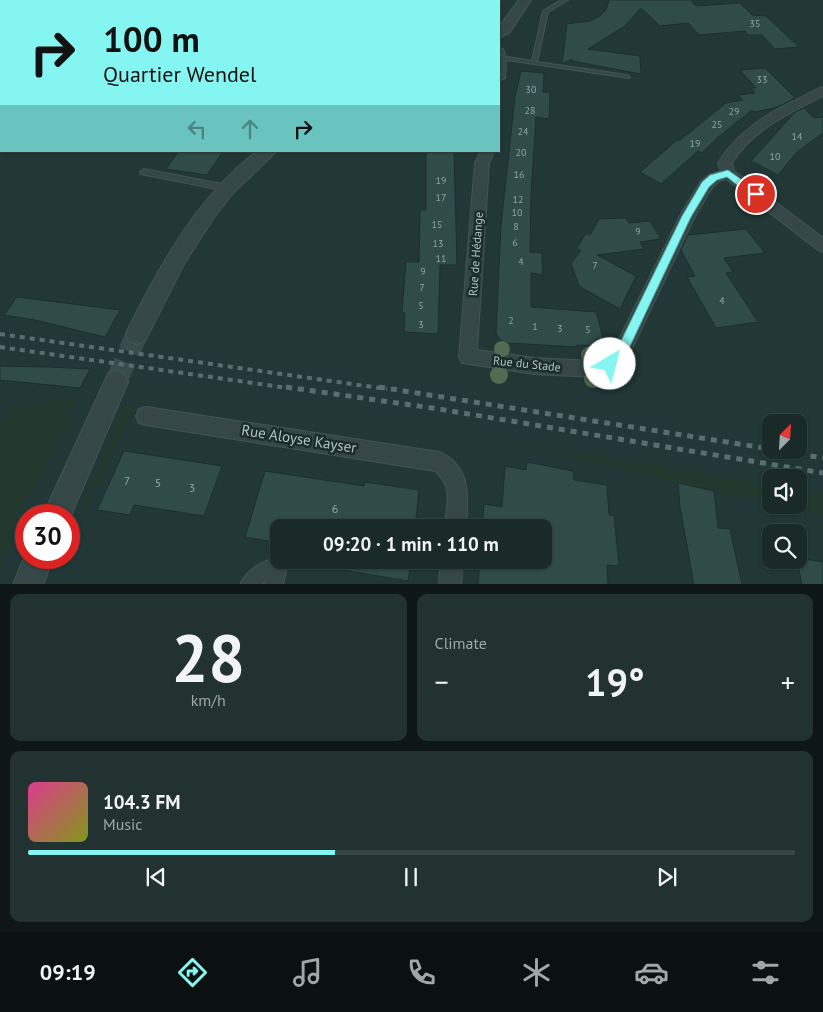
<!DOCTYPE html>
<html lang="en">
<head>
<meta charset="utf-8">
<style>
  :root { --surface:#192a28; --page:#223230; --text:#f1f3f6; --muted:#9fa7a8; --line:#374645; --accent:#84f5f0 }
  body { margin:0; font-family:"PT Sans",sans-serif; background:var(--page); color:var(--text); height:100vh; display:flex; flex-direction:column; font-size:19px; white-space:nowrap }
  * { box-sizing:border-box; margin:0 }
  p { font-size:16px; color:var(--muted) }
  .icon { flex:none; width:28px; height:28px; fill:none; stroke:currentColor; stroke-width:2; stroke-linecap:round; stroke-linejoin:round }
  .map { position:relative; height:584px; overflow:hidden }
  .sheet { display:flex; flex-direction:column; gap:10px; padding:10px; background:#0e1716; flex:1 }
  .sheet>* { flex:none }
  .banner { position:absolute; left:0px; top:0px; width:500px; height:152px; box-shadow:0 1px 4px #0004,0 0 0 1px var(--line); background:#84f5f0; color:#111; overflow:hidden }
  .needle { width:32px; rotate:24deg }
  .fabs { position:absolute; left:762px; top:414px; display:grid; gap:10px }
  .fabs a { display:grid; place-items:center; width:45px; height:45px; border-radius:10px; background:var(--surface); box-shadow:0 1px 4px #0004,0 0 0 1px var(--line); font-size:25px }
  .speed { position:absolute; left:15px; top:504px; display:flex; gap:10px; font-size:25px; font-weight:700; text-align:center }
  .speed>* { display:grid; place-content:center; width:65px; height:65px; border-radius:50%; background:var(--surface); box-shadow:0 1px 4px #0004,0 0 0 1px var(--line); line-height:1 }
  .speed .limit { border:8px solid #d22; background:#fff; color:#111 }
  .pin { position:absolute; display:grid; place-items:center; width:42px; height:42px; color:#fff; margin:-21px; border:2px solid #fff; border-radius:50%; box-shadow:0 1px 5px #0007 }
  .me { position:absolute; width:55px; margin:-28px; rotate:37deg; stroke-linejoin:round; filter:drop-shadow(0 0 4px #0008) }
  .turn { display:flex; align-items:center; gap:18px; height:105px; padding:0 20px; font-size:22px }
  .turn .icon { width:65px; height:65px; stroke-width:2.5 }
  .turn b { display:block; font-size:35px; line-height:42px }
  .lanes { display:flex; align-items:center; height:48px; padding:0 20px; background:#0003; justify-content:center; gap:25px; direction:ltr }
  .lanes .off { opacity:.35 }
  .big { font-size:38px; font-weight:700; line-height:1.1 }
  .sheet .card { flex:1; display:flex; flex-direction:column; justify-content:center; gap:8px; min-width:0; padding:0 18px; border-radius:10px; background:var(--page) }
  .sheet .dial { align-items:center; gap:0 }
  .dial b { font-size:65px; line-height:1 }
  .song { display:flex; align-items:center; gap:15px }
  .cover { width:60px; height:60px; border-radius:8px; background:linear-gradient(135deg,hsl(330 70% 55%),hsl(70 70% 35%)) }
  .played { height:5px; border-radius:2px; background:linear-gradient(90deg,var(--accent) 40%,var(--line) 40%) }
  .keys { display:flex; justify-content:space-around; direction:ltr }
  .heat { display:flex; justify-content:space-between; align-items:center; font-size:28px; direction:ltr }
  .sheet .tiles { flex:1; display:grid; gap:10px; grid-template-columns:1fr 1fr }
  .card:last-child { grid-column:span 2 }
  .trip { position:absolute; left:270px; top:519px; width:282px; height:50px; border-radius:10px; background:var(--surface); box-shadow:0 1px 4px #0004,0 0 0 1px var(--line); font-weight:700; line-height:50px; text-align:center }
  .tabs { display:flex; height:80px; justify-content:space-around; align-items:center; background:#0a1110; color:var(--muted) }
  .tabs .icon { width:35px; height:35px }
  .tabs .on { color:var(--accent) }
  .tabs b { font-size:22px; color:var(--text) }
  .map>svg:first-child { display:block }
</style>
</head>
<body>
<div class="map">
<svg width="823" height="585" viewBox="0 0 823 585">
  <rect width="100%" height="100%" fill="#213836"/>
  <g fill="#23392d">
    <polygon points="0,0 158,0 1,1 1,45"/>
    <polygon points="215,0 431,0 224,1"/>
    <polygon points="76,397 34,490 26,495 0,572 0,429 14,408"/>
    <polygon points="125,405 135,406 85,512 81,512"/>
    <polygon points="492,439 771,485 771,504"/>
    <polygon points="799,490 823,494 823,515 777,505 799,505"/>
  </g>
  <g fill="#304c49" stroke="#1c2f2e">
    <polygon points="609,0 690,0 696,6 740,3 752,15 766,16 799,47 775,49 762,35 748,35 745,31 699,35 688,23 660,26 641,8 625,26 588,49 640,56 641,74 572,61 572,59 562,64 567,24 590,21 600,16 606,10"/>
    <polygon points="765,68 795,98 778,107 754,112 752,110 717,138 702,153 698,151 661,184 640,172 677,140 679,141 726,103 743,100 738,95 755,93 751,88 756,88 740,70"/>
    <polygon points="521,71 544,73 543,92 550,92 549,119 536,117 531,194 530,252 542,253 543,275 531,273 531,307 596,312 605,346 577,345 577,347 508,343 500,340 496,333 501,225 515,97"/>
    <polygon points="804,108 814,118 823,117 823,133 797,152 778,175 751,161 795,112"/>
    <polygon points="179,151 223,151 207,175 166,169"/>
    <polygon points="426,151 454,151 457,265 440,265 438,334 404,332 405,313 402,313 406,262 419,262 420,210 426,210"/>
    <polygon points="626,218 629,223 650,221 661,239 640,242 644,249 597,255 636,276 620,309 579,286 571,263 581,251 577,248 586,233 590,235 599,219"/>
    <polygon points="746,229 765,253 724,258 733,272 726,273 758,322 716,328 687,277 695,276 681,250 688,235"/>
    <polygon points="17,297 41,300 120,310 105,337 35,320 4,315"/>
    <polygon points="0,366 49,367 90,369 80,388 0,380"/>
    <polygon points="124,451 222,466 204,516 134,505 130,515 97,510"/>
    <polygon points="527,462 573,471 574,480 607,485 609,515 614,515 619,566 607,565 608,585 478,585 480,560 544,560 544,528 482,528 484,504 502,507 505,466 526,470"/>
    <polygon points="265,471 364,486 365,482 419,490 415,528 279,528 279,543 245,537"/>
    <polygon points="678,483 714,491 718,528 730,529 742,585 694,585 680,507"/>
    <polygon points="799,558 823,562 823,585 802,585 797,560 799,560"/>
    <polygon points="338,560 411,560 408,581 337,569"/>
  </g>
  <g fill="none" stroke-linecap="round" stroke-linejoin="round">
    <polyline stroke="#364d4b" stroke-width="22" stroke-dasharray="22 11" stroke-linecap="butt" points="116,382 137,334"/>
    <g stroke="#415554" stroke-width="2">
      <g id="service">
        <polygon points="561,0 568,0 548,12 537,62 627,75 630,77 629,78 499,59 499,57 501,56 532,61 543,11"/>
        <polygon points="144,169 227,185 231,188 227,191 141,174 140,172"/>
      </g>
    </g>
    <g stroke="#415554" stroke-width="2">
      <path id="pedestrian" d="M 278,557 L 279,560 L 284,560 L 287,566 L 283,585 L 265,585 L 266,580 L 261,585 L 240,585 C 247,569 263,561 278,557 Z"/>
    </g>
    <g stroke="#415554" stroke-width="2">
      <g id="minor">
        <polygon points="499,48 503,49 506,58 505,78 499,81"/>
        <path d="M 823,87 L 823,96 C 789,113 752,130 732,163 L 734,171 L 823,238 L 823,252 L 818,250 L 726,179 L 719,181 L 711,189 L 694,218 L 626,361 L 616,370 L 594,377 L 534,374 L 462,363 L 459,357 L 475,163 L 481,151 L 494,151 L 489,163 L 477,350 L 534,358 L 594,361 L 605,357 L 614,349 L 682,212 L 701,181 L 709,175 L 721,171 L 718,163 C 737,132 767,114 798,99 C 806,95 814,90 823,87 Z"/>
        <path d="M 146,407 L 439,452 C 472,466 468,498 466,528 L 444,528 C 447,506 454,487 435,471 L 146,425 L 139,423 L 136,416 L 139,409 Z"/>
        <polygon points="441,560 463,560 461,585 439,585"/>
      </g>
    </g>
    <g stroke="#415554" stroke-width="2">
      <g id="tertiary">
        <polygon points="519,0 531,0 510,32 499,38 499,27"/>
        <path d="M 257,151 L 277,151 L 233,193 L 215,216 L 184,264 L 145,341 L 137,344 L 129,341 L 126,334 L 129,327 C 162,261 198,197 257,151 Z"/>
        <polygon points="116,371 124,374 128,382 69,520 69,515 43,515 108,374"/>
        <polygon points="26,553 26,558 53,558 43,585 13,585"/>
      </g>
    </g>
    <g stroke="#415554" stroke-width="2">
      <rect id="secondary" x="0" y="47" width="1" height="10"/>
    </g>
    <use href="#service" fill="#354847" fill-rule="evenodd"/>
    <use href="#pedestrian" fill="#354847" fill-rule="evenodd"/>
    <use href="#minor" fill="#354847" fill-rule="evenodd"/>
    <use href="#tertiary" fill="#354847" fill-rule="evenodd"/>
    <use href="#secondary" fill="#435b5a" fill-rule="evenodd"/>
    <g stroke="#576f6e" stroke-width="4" stroke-dasharray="5 5" stroke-linecap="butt">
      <polyline points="0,334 387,389"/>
      <polyline points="0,347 295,389"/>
    </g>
    <g stroke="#576f6e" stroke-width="5" stroke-dasharray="6 6" stroke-linecap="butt">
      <polyline points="286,387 439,409 823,473"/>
      <polyline points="379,387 771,449"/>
      <polyline points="775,450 823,458"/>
    </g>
  </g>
  <g fill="#526b51">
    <circle cx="502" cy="349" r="8"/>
    <circle cx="590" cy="355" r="9"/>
    <circle cx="499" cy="375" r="9"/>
    <circle cx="593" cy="379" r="9"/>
  </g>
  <polygon fill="#84f5f0" stroke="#569f9c" points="728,170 759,192 759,197 752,197 727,177 717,180 709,187 691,217 624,359 610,370 605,369 604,364 616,351 682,216 702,182 710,175"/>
  <g text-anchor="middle" stroke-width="5" stroke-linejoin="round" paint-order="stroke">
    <g font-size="10" fill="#8ea6a4">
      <text x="755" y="27">35</text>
      <text x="762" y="83">33</text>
      <text x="531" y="93">30</text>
      <text x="530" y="114">28</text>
      <text x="734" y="115">29</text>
      <text x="717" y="128">25</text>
      <text x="523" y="135">24</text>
      <text x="797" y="140">14</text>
      <text x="695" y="147">19</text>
      <text x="521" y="156">20</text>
      <text x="775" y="160">10</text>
      <text x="519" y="178">16</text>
      <text x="441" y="184">19</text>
      <text x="441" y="201">17</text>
      <text x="518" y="203">12</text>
      <text x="517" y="216">10</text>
      <text x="437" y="228">15</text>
      <text x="516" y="230">8</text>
      <text x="638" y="235">9</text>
      <text x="515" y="246">6</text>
      <text x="438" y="247">13</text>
      <text x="441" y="262">11</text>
      <text x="521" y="265">4</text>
      <text x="595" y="269">7</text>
      <text x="423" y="275">9</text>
      <text x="422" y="291">7</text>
      <text x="722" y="304">4</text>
      <text x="421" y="309">5</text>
      <text x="511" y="324">2</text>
      <text x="421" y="328">3</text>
      <text x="535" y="330">1</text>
      <text x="560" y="332">3</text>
      <text x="588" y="333">5</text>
    </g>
    <g font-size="12" fill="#afc5c4" stroke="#1a2d2b">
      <text transform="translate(476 254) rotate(-86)" y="4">Rue de Hédange</text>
      <text transform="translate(527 364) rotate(6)" y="4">Rue du Stade</text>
    </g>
    <g font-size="12" fill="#8ea6a4">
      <text x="127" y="485">7</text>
      <text x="158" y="487">5</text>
      <text x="192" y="492">3</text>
      <text x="335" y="513">6</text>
    </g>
    <g font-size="15" fill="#afc5c4" stroke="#1a2d2b">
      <text transform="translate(299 439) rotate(9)" y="5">Rue Aloyse Kayser</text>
    </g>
  </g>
</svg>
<div class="fabs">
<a><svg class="needle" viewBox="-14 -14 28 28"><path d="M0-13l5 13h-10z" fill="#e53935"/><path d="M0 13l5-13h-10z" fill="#9fa7a8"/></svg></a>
<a><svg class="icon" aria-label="sound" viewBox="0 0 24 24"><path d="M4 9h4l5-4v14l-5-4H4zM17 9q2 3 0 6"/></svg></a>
<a><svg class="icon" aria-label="search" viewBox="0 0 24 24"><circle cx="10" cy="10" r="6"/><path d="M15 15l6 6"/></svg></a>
</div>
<div class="speed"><div class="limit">30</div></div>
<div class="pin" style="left:756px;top:194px;background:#d93025"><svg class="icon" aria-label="arrive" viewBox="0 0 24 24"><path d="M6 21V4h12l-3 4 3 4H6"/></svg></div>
<svg class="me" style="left:610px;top:364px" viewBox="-20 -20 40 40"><circle r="19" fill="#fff"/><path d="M0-13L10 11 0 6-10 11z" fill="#84f5f0"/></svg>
<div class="trip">09:20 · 1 min · 110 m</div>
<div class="banner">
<div class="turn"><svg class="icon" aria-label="right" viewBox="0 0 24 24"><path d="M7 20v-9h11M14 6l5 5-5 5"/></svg><div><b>100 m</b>Quartier Wendel</div></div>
<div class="lanes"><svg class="icon off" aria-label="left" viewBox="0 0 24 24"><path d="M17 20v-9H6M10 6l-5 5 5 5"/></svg><svg class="icon off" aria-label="ahead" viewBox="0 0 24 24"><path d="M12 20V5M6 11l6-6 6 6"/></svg><svg class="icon" aria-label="right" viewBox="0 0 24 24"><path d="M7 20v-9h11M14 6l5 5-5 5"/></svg></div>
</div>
</div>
<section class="sheet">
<div class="tiles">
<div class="card dial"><b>28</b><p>km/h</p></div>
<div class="card"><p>Climate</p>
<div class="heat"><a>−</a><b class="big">19°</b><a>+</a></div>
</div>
<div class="card">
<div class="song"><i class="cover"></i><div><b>104.3 FM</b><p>Music</p></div></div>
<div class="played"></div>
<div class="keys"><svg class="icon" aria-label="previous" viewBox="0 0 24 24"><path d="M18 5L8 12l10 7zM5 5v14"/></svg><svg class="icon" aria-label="pause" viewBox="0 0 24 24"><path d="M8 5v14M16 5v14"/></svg><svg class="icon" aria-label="next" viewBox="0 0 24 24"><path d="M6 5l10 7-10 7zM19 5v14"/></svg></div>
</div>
</div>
</section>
<nav class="tabs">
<b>09:19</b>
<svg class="icon on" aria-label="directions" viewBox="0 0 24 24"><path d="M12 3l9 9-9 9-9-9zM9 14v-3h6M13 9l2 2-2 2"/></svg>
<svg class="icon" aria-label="music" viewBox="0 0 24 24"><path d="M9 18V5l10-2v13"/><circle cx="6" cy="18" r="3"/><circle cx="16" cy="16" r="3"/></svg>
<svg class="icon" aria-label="phone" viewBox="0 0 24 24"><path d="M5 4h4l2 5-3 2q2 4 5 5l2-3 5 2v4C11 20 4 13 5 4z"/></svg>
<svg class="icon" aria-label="climate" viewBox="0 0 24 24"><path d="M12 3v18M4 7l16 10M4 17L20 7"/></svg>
<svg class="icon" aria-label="car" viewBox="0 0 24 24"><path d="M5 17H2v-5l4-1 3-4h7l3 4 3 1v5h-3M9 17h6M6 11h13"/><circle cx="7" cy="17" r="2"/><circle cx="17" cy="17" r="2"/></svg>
<svg class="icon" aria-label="filters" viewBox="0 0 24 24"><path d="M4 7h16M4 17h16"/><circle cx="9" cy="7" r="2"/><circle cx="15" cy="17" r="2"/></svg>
</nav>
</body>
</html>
